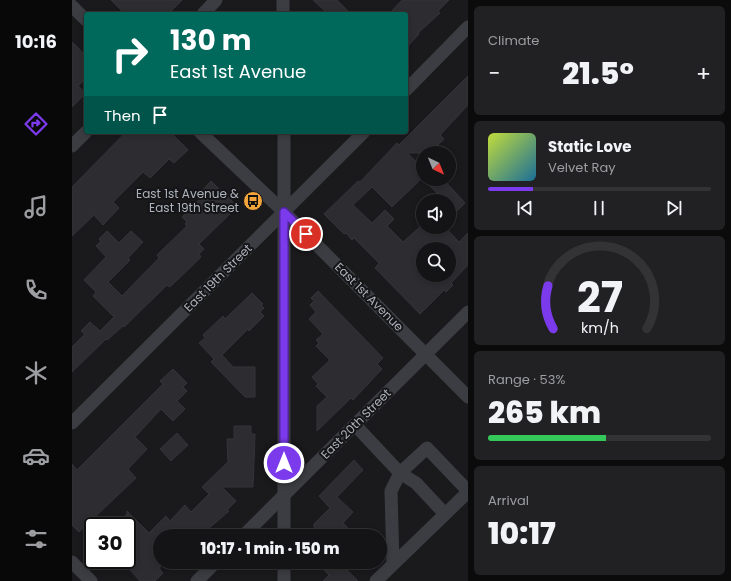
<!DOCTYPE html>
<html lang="en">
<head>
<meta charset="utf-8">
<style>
  :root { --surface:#141416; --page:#212123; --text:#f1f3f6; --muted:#9d9ea1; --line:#333335; --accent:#7c3aed }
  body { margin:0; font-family:Poppins,sans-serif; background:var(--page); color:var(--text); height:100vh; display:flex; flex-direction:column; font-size:15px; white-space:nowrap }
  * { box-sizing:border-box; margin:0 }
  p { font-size:13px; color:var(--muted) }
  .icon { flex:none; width:22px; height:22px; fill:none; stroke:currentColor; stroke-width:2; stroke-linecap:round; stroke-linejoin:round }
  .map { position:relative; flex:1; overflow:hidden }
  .drawer { display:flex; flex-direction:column; gap:6px; padding:6px; background:#0b0b0c; width:263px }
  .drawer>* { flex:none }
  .guide { position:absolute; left:12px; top:12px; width:324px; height:122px; border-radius:4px; box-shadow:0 2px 6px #0003,0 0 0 1px var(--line); background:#00695c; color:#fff; overflow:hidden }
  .needle { width:26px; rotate:137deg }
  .buttons { position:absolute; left:344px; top:146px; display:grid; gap:8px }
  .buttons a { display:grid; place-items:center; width:40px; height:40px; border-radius:50%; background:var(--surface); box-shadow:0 2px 6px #0003,0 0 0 1px var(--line); font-size:20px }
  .speed { position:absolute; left:12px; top:517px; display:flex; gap:8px; font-size:20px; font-weight:700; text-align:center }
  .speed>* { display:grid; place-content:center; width:52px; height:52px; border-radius:50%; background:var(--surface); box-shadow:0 2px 6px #0003,0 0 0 1px var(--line); line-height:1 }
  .speed .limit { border:2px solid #111; border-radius:6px; background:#fff; color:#111 }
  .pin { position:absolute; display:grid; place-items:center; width:34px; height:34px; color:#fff; margin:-17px; border:2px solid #fff; border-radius:50%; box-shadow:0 1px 4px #0007 }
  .me { position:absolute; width:44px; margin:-22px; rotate:0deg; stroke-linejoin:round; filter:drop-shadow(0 0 3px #0008) }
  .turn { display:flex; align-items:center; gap:14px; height:84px; padding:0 20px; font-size:18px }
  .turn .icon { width:52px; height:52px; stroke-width:2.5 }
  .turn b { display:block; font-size:28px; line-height:34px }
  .then { display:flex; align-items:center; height:38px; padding:0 20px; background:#0003; gap:8px; font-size:15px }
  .big { font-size:30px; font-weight:800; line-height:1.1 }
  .drawer .card { flex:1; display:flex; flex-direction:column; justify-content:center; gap:6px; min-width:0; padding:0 14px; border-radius:6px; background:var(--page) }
  .drawer .dial { align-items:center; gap:0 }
  .dial svg { height:104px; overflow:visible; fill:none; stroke:var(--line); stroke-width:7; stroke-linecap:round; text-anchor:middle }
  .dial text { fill:var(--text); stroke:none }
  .song { display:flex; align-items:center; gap:12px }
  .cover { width:48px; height:48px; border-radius:6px; background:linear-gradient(135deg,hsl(70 70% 55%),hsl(200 70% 35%)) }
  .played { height:4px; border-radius:2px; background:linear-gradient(90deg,var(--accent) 20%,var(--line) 20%) }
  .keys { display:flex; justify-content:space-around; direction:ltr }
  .heat { display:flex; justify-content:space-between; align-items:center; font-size:22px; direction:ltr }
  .charge { height:6px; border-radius:3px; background:linear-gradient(90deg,#34c759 53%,var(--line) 0) }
  .trip { position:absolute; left:81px; top:529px; width:234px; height:40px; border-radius:20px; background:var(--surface); box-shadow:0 2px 6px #0003,0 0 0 1px var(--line); font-weight:800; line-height:40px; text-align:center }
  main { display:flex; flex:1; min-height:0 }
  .tab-bar { display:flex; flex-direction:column; width:72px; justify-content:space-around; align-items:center; background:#080809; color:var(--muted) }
  .tab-bar .icon { width:28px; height:28px }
  .tab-bar .active { color:var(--accent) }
  .tab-bar b { font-size:18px; color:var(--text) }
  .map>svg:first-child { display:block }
</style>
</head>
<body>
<main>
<nav class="tab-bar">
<b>10:16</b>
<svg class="icon active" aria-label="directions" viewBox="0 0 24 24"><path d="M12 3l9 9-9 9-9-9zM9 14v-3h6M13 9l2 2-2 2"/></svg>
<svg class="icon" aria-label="music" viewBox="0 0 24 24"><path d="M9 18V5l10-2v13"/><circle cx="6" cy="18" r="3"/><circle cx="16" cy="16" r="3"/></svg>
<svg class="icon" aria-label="phone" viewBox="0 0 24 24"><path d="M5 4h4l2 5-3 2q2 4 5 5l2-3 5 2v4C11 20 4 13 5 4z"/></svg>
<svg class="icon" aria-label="climate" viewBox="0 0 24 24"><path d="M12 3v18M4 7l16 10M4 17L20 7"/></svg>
<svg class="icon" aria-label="car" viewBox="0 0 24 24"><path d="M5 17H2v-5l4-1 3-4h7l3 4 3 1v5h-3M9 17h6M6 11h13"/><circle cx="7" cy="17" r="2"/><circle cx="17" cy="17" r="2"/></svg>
<svg class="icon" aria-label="filters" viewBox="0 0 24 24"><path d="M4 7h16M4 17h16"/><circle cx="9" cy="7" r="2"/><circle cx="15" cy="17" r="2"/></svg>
</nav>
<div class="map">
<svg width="396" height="581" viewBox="0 0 396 581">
  <rect width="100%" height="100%" fill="#1a1a1d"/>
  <g fill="#2d2d31" stroke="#343539" fill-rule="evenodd">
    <polygon points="39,0 110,0 96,14 53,14"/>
    <polygon points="241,0 265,0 279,14 256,14"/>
    <polygon points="330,0 377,0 366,11 368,13 346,33 347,34 334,48 334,14 317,14"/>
    <polygon points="0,42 14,56 14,78 6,86 14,93 0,107"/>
    <path d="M 396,76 L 396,105 L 368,135 L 372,139 L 358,153 L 335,153 L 351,168 L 351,177 L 320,207 L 300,187 L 281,205 L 300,223 L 313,210 L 322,219 L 315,226 L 331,242 L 348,227 L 373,227 L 387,242 L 396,233 L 396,265 L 379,283 L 381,285 L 374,292 L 372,290 L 348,314 L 303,268 L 307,263 L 282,238 L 280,240 L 274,233 L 272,234 L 252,214 L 286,181 L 288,182 L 325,143 L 327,145 ZM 351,249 L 377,249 L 377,275 L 351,275 Z"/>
    <polygon points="54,132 98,132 116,150 102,163 97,159 78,178 71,172 41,202 47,208 31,225 22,215 0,236 0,187"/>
    <polygon points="365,179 371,179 393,203 377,219 377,201 373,201 358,186"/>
    <polygon points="139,181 151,193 153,191 161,198 159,200 165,207 127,244 132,249 127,254 129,257 98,287 95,285 52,327 51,326 35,340 34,339 0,372 0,347 13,334 9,331 18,322 28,331 42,317 21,296 24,292 12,280 34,257 24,246 29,241 27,239 35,231 47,243 59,231 71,242 56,258 58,260 36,282 50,296 87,258 85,255 115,226 113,224 115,222 110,217 131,196 128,193"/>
    <polygon points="246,291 311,358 305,364 310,369 281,400 279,398 245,431 245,406 255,397 244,386 246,384 240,377 258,360 244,346 247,343 244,340 251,334 237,319 244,312 238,305 242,301 239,298"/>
    <polygon points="180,293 191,304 189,305 192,308 188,312 192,316 177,331 176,329 150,355 161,367 183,367 183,397 173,397 139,362 142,359 127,343 133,338 131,335 151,316 153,319"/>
    <polygon points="101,369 115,383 111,387 115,391 105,401 113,409 101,421 89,409 63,437 75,449 56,469 64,478 7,532 0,525 0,464 5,470 91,384 88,381"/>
    <polygon points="162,426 179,426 179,434 183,434 181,487 150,487 164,501 155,510 157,511 128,536 88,536 88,570 91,573 83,581 68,581 52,563 55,560 55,526 43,526 55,514 55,511 77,533 94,516 98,521 113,505 119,512 137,494 130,487 156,462 155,439 162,439"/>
    <polygon points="105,433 116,445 99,461 88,449"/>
    <polygon points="282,460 291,470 265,497 281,512 271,523 284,536 251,536 242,527 242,524 258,508 247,496"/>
    <polygon points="244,562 267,562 286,581 251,581 257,575"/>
  </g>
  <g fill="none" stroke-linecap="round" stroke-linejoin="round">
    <g stroke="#3b3d42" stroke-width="13">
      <polyline points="211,0 211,14"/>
      <polyline points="0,6 14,20"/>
      <polyline points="131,14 144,0"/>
      <polyline points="334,90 396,27"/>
      <polyline points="128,132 212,212 396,397"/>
      <polyline points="212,132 212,536"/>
      <polyline points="0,146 14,132"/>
      <polyline points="0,423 292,132"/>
      <polyline points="283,425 328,473 355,448 396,491"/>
      <polyline points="171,536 396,312"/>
      <polyline points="0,562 19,581"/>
      <polyline points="321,564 319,491 328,473 344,483 373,514"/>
      <polyline points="125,581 144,562"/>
      <polyline points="212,581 212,562"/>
      <polyline points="304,581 396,492"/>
    </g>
  </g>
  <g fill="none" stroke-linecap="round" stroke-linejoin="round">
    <g stroke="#51269a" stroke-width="10">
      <polyline id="route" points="212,463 212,212 234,234"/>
    </g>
    <use href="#route" stroke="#7c3aed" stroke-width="7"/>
  </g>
  <defs>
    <g id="bus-disc" transform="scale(1)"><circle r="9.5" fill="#f3a53c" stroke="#151518"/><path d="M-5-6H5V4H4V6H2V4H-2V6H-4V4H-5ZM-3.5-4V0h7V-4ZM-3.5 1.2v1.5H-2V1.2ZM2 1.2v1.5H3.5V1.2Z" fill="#111"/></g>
  </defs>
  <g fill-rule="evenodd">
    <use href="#bus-disc" x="181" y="201"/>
  </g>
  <g text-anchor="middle" stroke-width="4" stroke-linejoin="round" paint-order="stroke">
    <g font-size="12" fill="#adb3bc" stroke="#151518" text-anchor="end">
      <text x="167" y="198">East 1st Avenue &amp;<tspan x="167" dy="14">East 19th Street</tspan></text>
    </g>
    <g font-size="12" fill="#adb3bc" stroke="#151518">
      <text transform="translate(146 278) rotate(-45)" y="4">East 19th Street</text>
      <text transform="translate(297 297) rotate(45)" y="4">East 1st Avenue</text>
      <text transform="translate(284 424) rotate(-45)" y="4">East 20th Street</text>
    </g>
  </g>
</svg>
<div class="buttons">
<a><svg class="needle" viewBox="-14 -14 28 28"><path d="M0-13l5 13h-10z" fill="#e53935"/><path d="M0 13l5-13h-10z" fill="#9d9ea1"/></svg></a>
<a><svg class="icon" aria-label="sound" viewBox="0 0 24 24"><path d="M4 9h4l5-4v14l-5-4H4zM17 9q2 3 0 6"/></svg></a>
<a><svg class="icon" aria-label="search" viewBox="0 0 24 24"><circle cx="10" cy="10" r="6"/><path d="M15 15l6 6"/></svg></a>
</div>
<div class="speed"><div class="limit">30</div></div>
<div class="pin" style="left:234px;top:234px;background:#d93025"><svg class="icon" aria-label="arrive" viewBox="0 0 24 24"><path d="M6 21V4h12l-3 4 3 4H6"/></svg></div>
<svg class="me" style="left:212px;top:463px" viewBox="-20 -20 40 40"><circle r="17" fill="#7c3aed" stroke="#fff" stroke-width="3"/><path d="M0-11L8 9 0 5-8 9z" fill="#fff"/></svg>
<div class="trip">10:17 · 1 min · 150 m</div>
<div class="guide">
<div class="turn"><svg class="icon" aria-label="right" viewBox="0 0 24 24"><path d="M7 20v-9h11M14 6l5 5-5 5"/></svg><div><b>130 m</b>East 1st Avenue</div></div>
<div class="then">Then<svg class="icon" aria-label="arrive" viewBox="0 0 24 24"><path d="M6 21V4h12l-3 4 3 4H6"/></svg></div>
</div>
</div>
<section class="drawer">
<div class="card"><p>Climate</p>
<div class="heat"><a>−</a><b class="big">21.5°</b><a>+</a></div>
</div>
<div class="card">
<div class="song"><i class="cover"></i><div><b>Static Love</b><p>Velvet Ray</p></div></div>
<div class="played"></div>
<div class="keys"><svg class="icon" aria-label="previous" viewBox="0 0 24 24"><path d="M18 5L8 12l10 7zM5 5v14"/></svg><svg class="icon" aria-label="pause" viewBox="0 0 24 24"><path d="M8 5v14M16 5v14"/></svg><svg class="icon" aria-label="next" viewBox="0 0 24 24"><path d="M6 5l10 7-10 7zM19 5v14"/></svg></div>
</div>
<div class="card dial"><svg viewBox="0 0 100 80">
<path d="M14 69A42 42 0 1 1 86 69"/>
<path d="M14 69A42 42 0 0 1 10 36" stroke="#7c3aed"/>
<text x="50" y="56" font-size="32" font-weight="700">27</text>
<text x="50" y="72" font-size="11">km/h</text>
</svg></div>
<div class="card"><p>Range · 53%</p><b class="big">265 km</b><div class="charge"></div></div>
<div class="card"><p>Arrival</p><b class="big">10:17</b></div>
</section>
</main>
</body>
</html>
